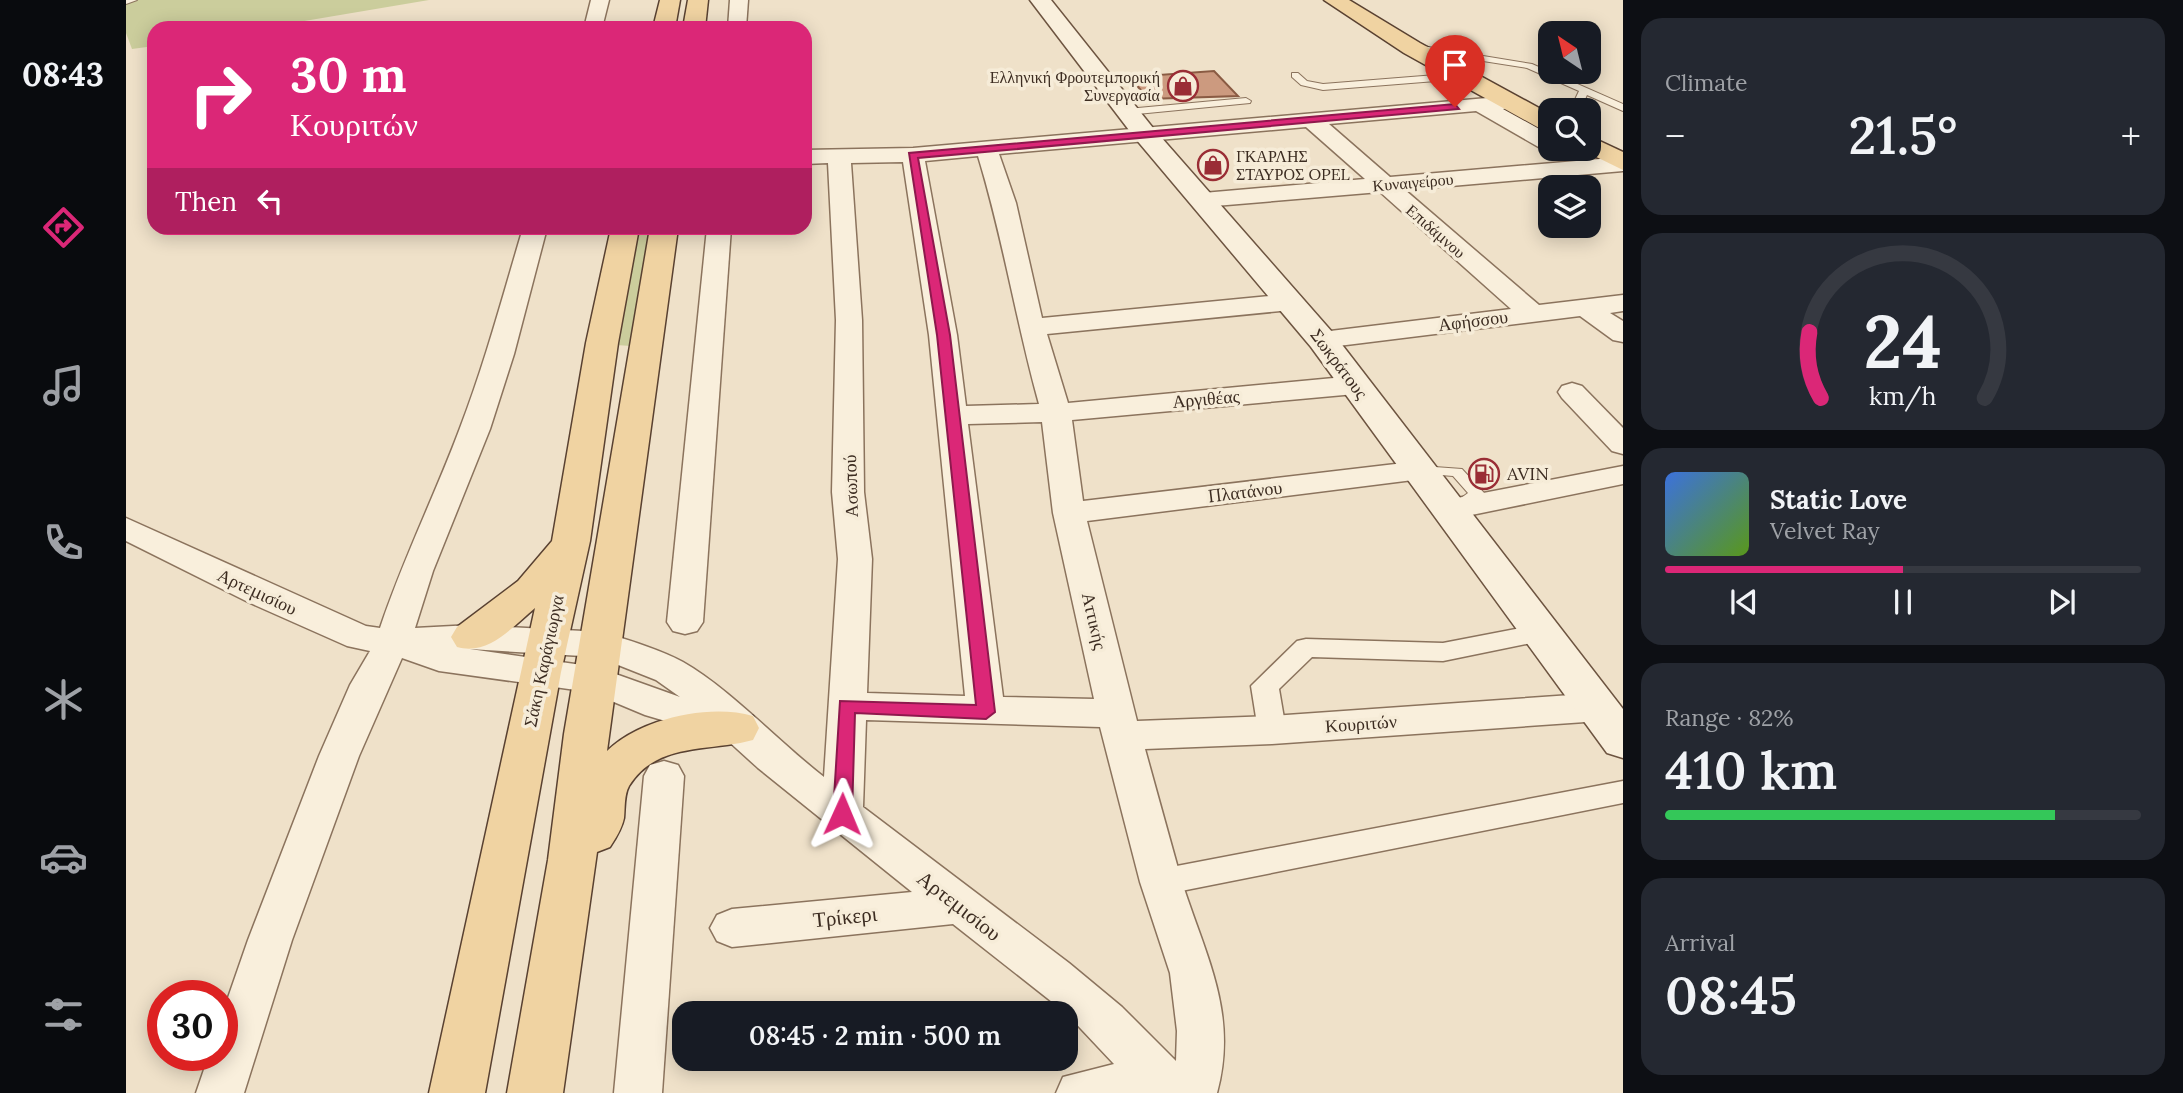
<!DOCTYPE html>
<html lang="en">
<head>
<meta charset="utf-8">
<style>
  :root { --surface:#171b24; --page:#242831; --text:#f1f3f6; --muted:#9ea1a6; --line:#363941; --accent:#db2777 }
  body { margin:0; font-family:Lora,serif; background:var(--page); color:var(--text); height:100vh; display:flex; flex-direction:column; font-size:26px; white-space:nowrap }
  * { box-sizing:border-box; margin:0 }
  p { font-size:23px; color:var(--muted) }
  .icon { flex:none; width:38px; height:38px; fill:none; stroke:currentColor; stroke-width:2; stroke-linecap:round; stroke-linejoin:round }
  .map { position:relative; flex:1; overflow:hidden }
  .side { display:flex; flex-direction:column; gap:18px; padding:18px; background:#0d0f14; width:560px }
  .side>* { flex:none }
  .top-card { position:absolute; left:21px; top:21px; width:665px; height:214px; border-radius:21px; box-shadow:0 4px 18px #0003; background:#db2777; color:#fff; overflow:hidden }
  .needle { width:46px; rotate:325deg }
  .fabs { position:absolute; left:1412px; top:21px; display:grid; gap:14px }
  .fabs a { display:grid; place-items:center; width:63px; height:63px; border-radius:14px; background:var(--surface); box-shadow:0 4px 18px #0003; font-size:35px }
  .speed { position:absolute; left:21px; top:980px; display:flex; gap:14px; font-size:35px; font-weight:700; text-align:center }
  .speed>* { display:grid; place-content:center; width:91px; height:91px; border-radius:50%; background:var(--surface); box-shadow:0 4px 18px #0003; line-height:1 }
  .speed .limit { border:10px solid #d22; background:#fff; color:#111 }
  .pin { position:absolute; display:grid; place-items:center; width:60px; height:60px; color:#fff; margin:-72px -30px; border-radius:50% 50% 50% 0; rotate:-45deg; box-shadow:0 0 7px #0007 }
  .pin .icon { rotate:45deg }
  .me { position:absolute; width:77px; margin:-38px; rotate:1deg; stroke-linejoin:round; filter:drop-shadow(0 0 5px #0008) }
  .turn { display:flex; align-items:center; gap:24px; height:147px; padding:0 28px; font-size:32px }
  .turn .icon { width:91px; height:91px; stroke-width:2.5 }
  .turn b { display:block; font-size:49px; line-height:60px }
  .then { display:flex; align-items:center; height:66px; padding:0 28px; background:#0003; gap:14px; font-size:26px }
  .big { font-size:52px; font-weight:600; line-height:1.1 }
  .side .widget { flex:1; display:flex; flex-direction:column; justify-content:center; gap:10px; min-width:0; padding:0 24px; border-radius:21px; background:var(--page) }
  .side .dial { align-items:center; gap:0 }
  .dial svg { height:182px; overflow:visible; fill:none; stroke:var(--line); stroke-width:7; stroke-linecap:round; text-anchor:middle }
  .dial text { fill:var(--text); stroke:none }
  .song { display:flex; align-items:center; gap:21px }
  .cover { width:84px; height:84px; border-radius:10px; background:linear-gradient(135deg,hsl(220 70% 55%),hsl(90 70% 35%)) }
  .played { height:7px; border-radius:4px; background:linear-gradient(90deg,var(--accent) 50%,var(--line) 50%) }
  .keys { display:flex; justify-content:space-around; direction:ltr }
  .heat { display:flex; justify-content:space-between; align-items:center; font-size:38px; direction:ltr }
  .charge { height:10px; border-radius:5px; background:linear-gradient(90deg,#34c759 82%,var(--line) 0) }
  .trip { position:absolute; left:546px; top:1001px; width:406px; height:70px; border-radius:21px; background:var(--surface); box-shadow:0 4px 18px #0003; font-weight:600; line-height:70px; text-align:center }
  main { display:flex; flex:1; min-height:0 }
  .menu { display:flex; flex-direction:column; width:126px; justify-content:space-around; align-items:center; background:#090b0e; color:var(--muted) }
  .menu .icon { width:49px; height:49px }
  .menu .on { color:var(--accent) }
  .menu b { font-size:32px; color:var(--text) }
  .map>svg:first-child { display:block }
</style>
</head>
<body>
<main>
<nav class="menu">
<b>08:43</b>
<svg class="icon on" aria-label="directions" viewBox="0 0 24 24"><path d="M12 3l9 9-9 9-9-9zM9 14v-3h6M13 9l2 2-2 2"/></svg>
<svg class="icon" aria-label="music" viewBox="0 0 24 24"><path d="M9 18V5l10-2v13"/><circle cx="6" cy="18" r="3"/><circle cx="16" cy="16" r="3"/></svg>
<svg class="icon" aria-label="phone" viewBox="0 0 24 24"><path d="M5 4h4l2 5-3 2q2 4 5 5l2-3 5 2v4C11 20 4 13 5 4z"/></svg>
<svg class="icon" aria-label="climate" viewBox="0 0 24 24"><path d="M12 3v18M4 7l16 10M4 17L20 7"/></svg>
<svg class="icon" aria-label="car" viewBox="0 0 24 24"><path d="M5 17H2v-5l4-1 3-4h7l3 4 3 1v5h-3M9 17h6M6 11h13"/><circle cx="7" cy="17" r="2"/><circle cx="17" cy="17" r="2"/></svg>
<svg class="icon" aria-label="filters" viewBox="0 0 24 24"><path d="M4 7h16M4 17h16"/><circle cx="9" cy="7" r="2"/><circle cx="15" cy="17" r="2"/></svg>
</nav>
<div class="map">
<svg width="1497" height="1093" viewBox="0 0 1497 1093">
  <rect width="100%" height="100%" fill="#efe1c9"/>
  <g fill="#cbcd9c">
    <polygon points="0,0 303,0 137,28 28,28 28,46 6,49 0,33"/>
    <polygon points="512,228 524,228 505,346 490,345"/>
  </g>
  <polygon fill="#cc9a7f" stroke="#8a5b43" stroke-width="2" points="1088,71 1112,96 1022,99 1004,77"/>
  <g fill="none" stroke-linecap="round" stroke-linejoin="round">
    <g stroke="#8b735d" stroke-width="2">
      <g id="service">
        <polygon points="0,0 11,0 0,4"/>
        <polygon points="1290,45 1406,64 1497,104 1497,111 1461,95 1454,110 1444,110 1453,91 1401,68 1287,50 1285,48"/>
        <polygon points="1166,73 1172,73 1181,81 1197,84 1335,73 1340,76 1335,79 1197,90 1175,85 1166,77"/>
        <polygon points="1120,98 1125,101 1124,103 1001,115 996,112 1001,109"/>
        <polygon points="1295,466 1336,469 1359,494 1344,504 1334,504 1331,501 1342,493 1327,476 1290,473 1288,470"/>
      </g>
    </g>
    <g stroke="#8b735d" stroke-width="3">
      <g id="pedestrian">
        <polygon points="1416,624 1425,627 1429,633 1425,639 1317,661 1186,657 1153,689 1160,730 1156,737 1146,740 1136,737 1132,730 1125,686 1171,641 1180,639 1317,643"/>
        <polygon points="1497,781 1497,803 1035,895 1024,891 1019,882 1024,873 1035,869"/>
      </g>
    </g>
    <g stroke="#8b735d" stroke-width="3">
      <g id="minor">
        <polygon points="465,0 483,0 476,28 458,28"/>
        <polygon points="604,0 622,0 620,28 602,28"/>
        <path d="M 1384,96 L 1394,102 L 1391,106 L 1377,109 L 1424,135 L 1424,149 L 1432,149 L 1416,149 L 1350,111 L 1203,124 L 1264,177 L 1497,157 L 1497,171 L 1279,190 L 1413,305 L 1497,295 L 1497,311 L 1484,313 L 1497,321 L 1497,342 L 1487,340 L 1454,316 L 1196,348 L 1186,346 L 1182,340 L 1186,334 L 1196,332 L 1385,309 L 1254,192 L 1077,207 L 1069,205 L 1065,200 L 1069,195 L 1077,193 L 1239,179 L 1180,127 L 873,154 L 890,203 L 916,318 L 1165,294 L 1174,296 L 1178,302 L 1174,308 L 1165,310 L 921,334 L 942,403 L 1229,376 L 1239,379 L 1243,385 L 1239,391 L 1229,394 L 946,420 L 957,501 L 1295,461 L 1306,463 L 1311,470 L 1306,477 L 1295,479 L 961,521 L 1011,721 L 1146,716 L 1474,693 L 1487,697 L 1493,707 L 1487,717 L 1474,721 L 1146,744 L 1019,749 C 1031,793 1043,836 1055,879 C 1078,953 1113,1012 1091,1093 L 930,1093 L 937,1077 L 988,1064 L 940,1013 L 827,924 L 606,947 L 591,941 L 584,928 L 591,915 L 606,909 L 786,892 L 632,768 L 600,739 L 519,715 L 464,692 L 313,671 L 276,658 L 233,756 L 166,940 L 118,1093 L 70,1093 L 83,1055 L 96,1055 L 96,1015 L 122,940 L 193,756 L 224,685 L 244,651 L 221,646 L 122,602 L 0,541 L 0,518 L 240,626 L 254,628 C 277,559 309,495 334,428 C 359,363 377,295 397,228 L 421,228 L 388,354 L 364,429 L 307,571 L 289,628 L 346,625 L 476,632 C 502,640 533,649 557,662 C 603,688 654,743 698,777 L 712,559 L 706,492 L 710,320 L 702,163 L 679,164 L 679,150 L 787,148 ZM 852,156 C 877,237 890,322 913,404 L 840,406 L 831,335 L 799,161 ZM 777,162 L 803,335 L 839,696 L 741,693 L 746,559 L 738,492 L 736,320 L 725,163 ZM 916,422 L 927,513 L 968,699 L 877,697 L 842,424 ZM 344,649 L 472,657 L 530,680 L 554,697 L 470,667 ZM 740,720 L 974,727 L 1014,882 L 1044,973 L 1051,1031 L 1050,1061 L 996,1007 L 943,963 L 737,807 Z"/>
        <polygon points="581,228 605,228 577,622 571,631 559,634 547,631 541,622"/>
        <polygon points="1446,383 1456,386 1497,428 1497,454 1486,451 1436,398 1432,392 1436,386"/>
        <polygon points="1497,466 1497,484 1326,519 1315,516 1310,509 1315,502 1326,499"/>
        <polygon points="538,761 552,765 558,776 536,1093 488,1093 518,776 524,765"/>
      </g>
    </g>
    <g stroke="#6d5440" stroke-width="3">
      <polygon id="secondary" points="904,0 925,0 1027,128 1207,333 1497,709 1497,758 1481,753 1185,347 1009,138"/>
    </g>
    <g stroke="#594131" stroke-width="3">
      <g id="primary">
        <polygon points="534,0 554,0 549,28 527,28"/>
        <polygon points="562,0 582,0 579,28 557,28"/>
        <polygon points="1198,0 1223,0 1294,43 1424,114 1424,131 1415,129 1278,53"/>
        <polygon points="1463,136 1497,152 1497,170 1454,149 1463,149"/>
        <path d="M 485,228 L 513,228 L 492,343 L 464,541 L 435,672 L 359,1093 L 303,1093 L 409,608 C 386,627 363,656 331,647 L 325,637 L 331,627 L 392,581 L 426,541 L 460,343 Z"/>
        <path d="M 524,228 L 552,228 L 481,751 C 514,719 583,703 627,716 L 633,728 L 627,740 C 585,752 531,741 503,786 C 498,795 499,807 498,818 C 496,828 490,838 484,847 L 471,852 L 437,1093 L 381,1093 L 422,860 L 438,734 Z"/>
      </g>
    </g>
    <use href="#service" fill="#f9efdc" fill-rule="evenodd"/>
    <use href="#pedestrian" fill="#f9efdc" fill-rule="evenodd"/>
    <use href="#minor" fill="#f9efdc" fill-rule="evenodd"/>
    <use href="#secondary" fill="#f9efdc" fill-rule="evenodd"/>
    <use href="#primary" fill="#f0d3a2" fill-rule="evenodd"/>
  </g>
  <polygon fill="#db2777" stroke="#8e194d" stroke-width="2" points="1329,104 1333,109 792,158 824,335 869,712 860,719 729,713 726,814 723,820 709,820 707,814 714,701 850,705 811,335 783,153"/>
  <defs>
    <g id="shop-ring" transform="scale(1.575)"><circle r="9.5" fill="#f6ecd8" stroke="#9a2d35" stroke-width="1.5"/><path d="M-5-2.5h2.3a2.7 3.5 0 0 1 5.4 0H5L5.5 6h-11ZM-1.5-2.5h3a1.5 2.3 0 0 0-3 0Z" fill="#9a2d35"/></g>
    <g id="fuel-ring" transform="scale(1.575)"><circle r="9.5" fill="#f6ecd8" stroke="#9a2d35" stroke-width="1.5"/><path d="M-5.5-6h7V0h2V4h1.3V-2.5L3-4.5l.8-.8L6-3V5H2.5V1h-1V6h-7ZM-4.2-4.7v3.2H.2V-4.7Z" fill="#9a2d35"/></g>
  </defs>
  <g fill-rule="evenodd">
    <use href="#shop-ring" x="1057" y="86"/>
    <use href="#shop-ring" x="1087" y="165"/>
    <use href="#fuel-ring" x="1358" y="474"/>
  </g>
  <g text-anchor="middle" stroke-width="7" stroke-linejoin="round" paint-order="stroke">
    <g font-size="16" fill="#3c2c21" stroke="#f6ecd8" text-anchor="end">
      <text x="1034" y="83">Ελληνική Φρουτεμπορική<tspan x="1034" dy="18">Συνεργασία</tspan></text>
      <text x="1110" y="162" text-anchor="start">ΓΚΑΡΛΗΣ<tspan x="1110" dy="18">ΣΤΑΥΡΟΣ OPEL</tspan></text>
    </g>
    <g font-size="16" fill="#3c2c21" stroke="#f6ecd8">
      <text transform="translate(1287 182) rotate(-5)" y="6">Κυναιγείρου</text>
      <text transform="translate(1310 231) rotate(41)" y="6">Επιδάμνου</text>
    </g>
    <g font-size="18" fill="#3c2c21" stroke="#f6ecd8">
      <text transform="translate(1347 321) rotate(-7)" y="6">Αφήσσου</text>
      <text transform="translate(1213 364) rotate(53)" y="6">Σωκράτους</text>
      <text transform="translate(1080 399) rotate(-5)" y="6">Αργιθέας</text>
      <text transform="translate(725 486) rotate(-92)" y="6">Ασωπού</text>
      <text transform="translate(1119 492) rotate(-7)" y="6">Πλατάνου</text>
      <text transform="translate(131 592) rotate(25)" y="6">Αρτεμισίου</text>
      <text transform="translate(968 621) rotate(77)" y="6">Αττικής</text>
      <text transform="translate(418 661) rotate(-78)" y="6">Σάκη Καράγιωργα</text>
      <text transform="translate(1235 724) rotate(-4)" y="6">Κουριτών</text>
    </g>
    <g font-size="18" fill="#3c2c21" stroke="#f6ecd8" text-anchor="start">
      <text x="1381" y="480">AVIN</text>
    </g>
    <g font-size="21" fill="#3c2c21" stroke="#f6ecd8">
      <text transform="translate(833 906) rotate(38)" y="7">Αρτεμισίου</text>
      <text transform="translate(719 917) rotate(-6)" y="7">Τρίκερι</text>
    </g>
  </g>
</svg>
<div class="fabs">
<a><svg class="needle" viewBox="-14 -14 28 28"><path d="M0-13l5 13h-10z" fill="#e53935"/><path d="M0 13l5-13h-10z" fill="#9ea1a6"/></svg></a>
<a><svg class="icon" aria-label="search" viewBox="0 0 24 24"><circle cx="10" cy="10" r="6"/><path d="M15 15l6 6"/></svg></a>
<a><svg class="icon" aria-label="layers" viewBox="0 0 24 24"><path d="M12 4l9 5-9 5-9-5zM3 14l9 5 9-5"/></svg></a>
</div>
<div class="speed"><div class="limit">30</div></div>
<div class="pin" style="left:1329px;top:107px;background:#d93025"><svg class="icon" aria-label="arrive" viewBox="0 0 24 24"><path d="M6 21V4h12l-3 4 3 4H6"/></svg></div>
<svg class="me" style="left:716px;top:814px" viewBox="-20 -20 40 40"><path d="M0-17L14 15 0 8-14 15z" fill="#db2777" stroke="#fff" stroke-width="4"/></svg>
<div class="trip">08:45 · 2 min · 500 m</div>
<div class="top-card">
<div class="turn"><svg class="icon" aria-label="right" viewBox="0 0 24 24"><path d="M7 20v-9h11M14 6l5 5-5 5"/></svg><div><b>30 m</b>Κουριτών</div></div>
<div class="then">Then<svg class="icon" aria-label="left" viewBox="0 0 24 24"><path d="M17 20v-9H6M10 6l-5 5 5 5"/></svg></div>
</div>
</div>
<section class="side">
<div class="widget"><p>Climate</p>
<div class="heat"><a>−</a><b class="big">21.5°</b><a>+</a></div>
</div>
<div class="widget dial"><svg viewBox="0 0 100 80">
<path d="M14 69A42 42 0 1 1 86 69"/>
<path d="M14 69A42 42 0 0 1 9 40" stroke="#db2777"/>
<text x="50" y="56" font-size="32" font-weight="700">24</text>
<text x="50" y="72" font-size="11">km/h</text>
</svg></div>
<div class="widget">
<div class="song"><i class="cover"></i><div><b>Static Love</b><p>Velvet Ray</p></div></div>
<div class="played"></div>
<div class="keys"><svg class="icon" aria-label="previous" viewBox="0 0 24 24"><path d="M18 5L8 12l10 7zM5 5v14"/></svg><svg class="icon" aria-label="pause" viewBox="0 0 24 24"><path d="M8 5v14M16 5v14"/></svg><svg class="icon" aria-label="next" viewBox="0 0 24 24"><path d="M6 5l10 7-10 7zM19 5v14"/></svg></div>
</div>
<div class="widget"><p>Range · 82%</p><b class="big">410 km</b><div class="charge"></div></div>
<div class="widget"><p>Arrival</p><b class="big">08:45</b></div>
</section>
</main>
</body>
</html>
